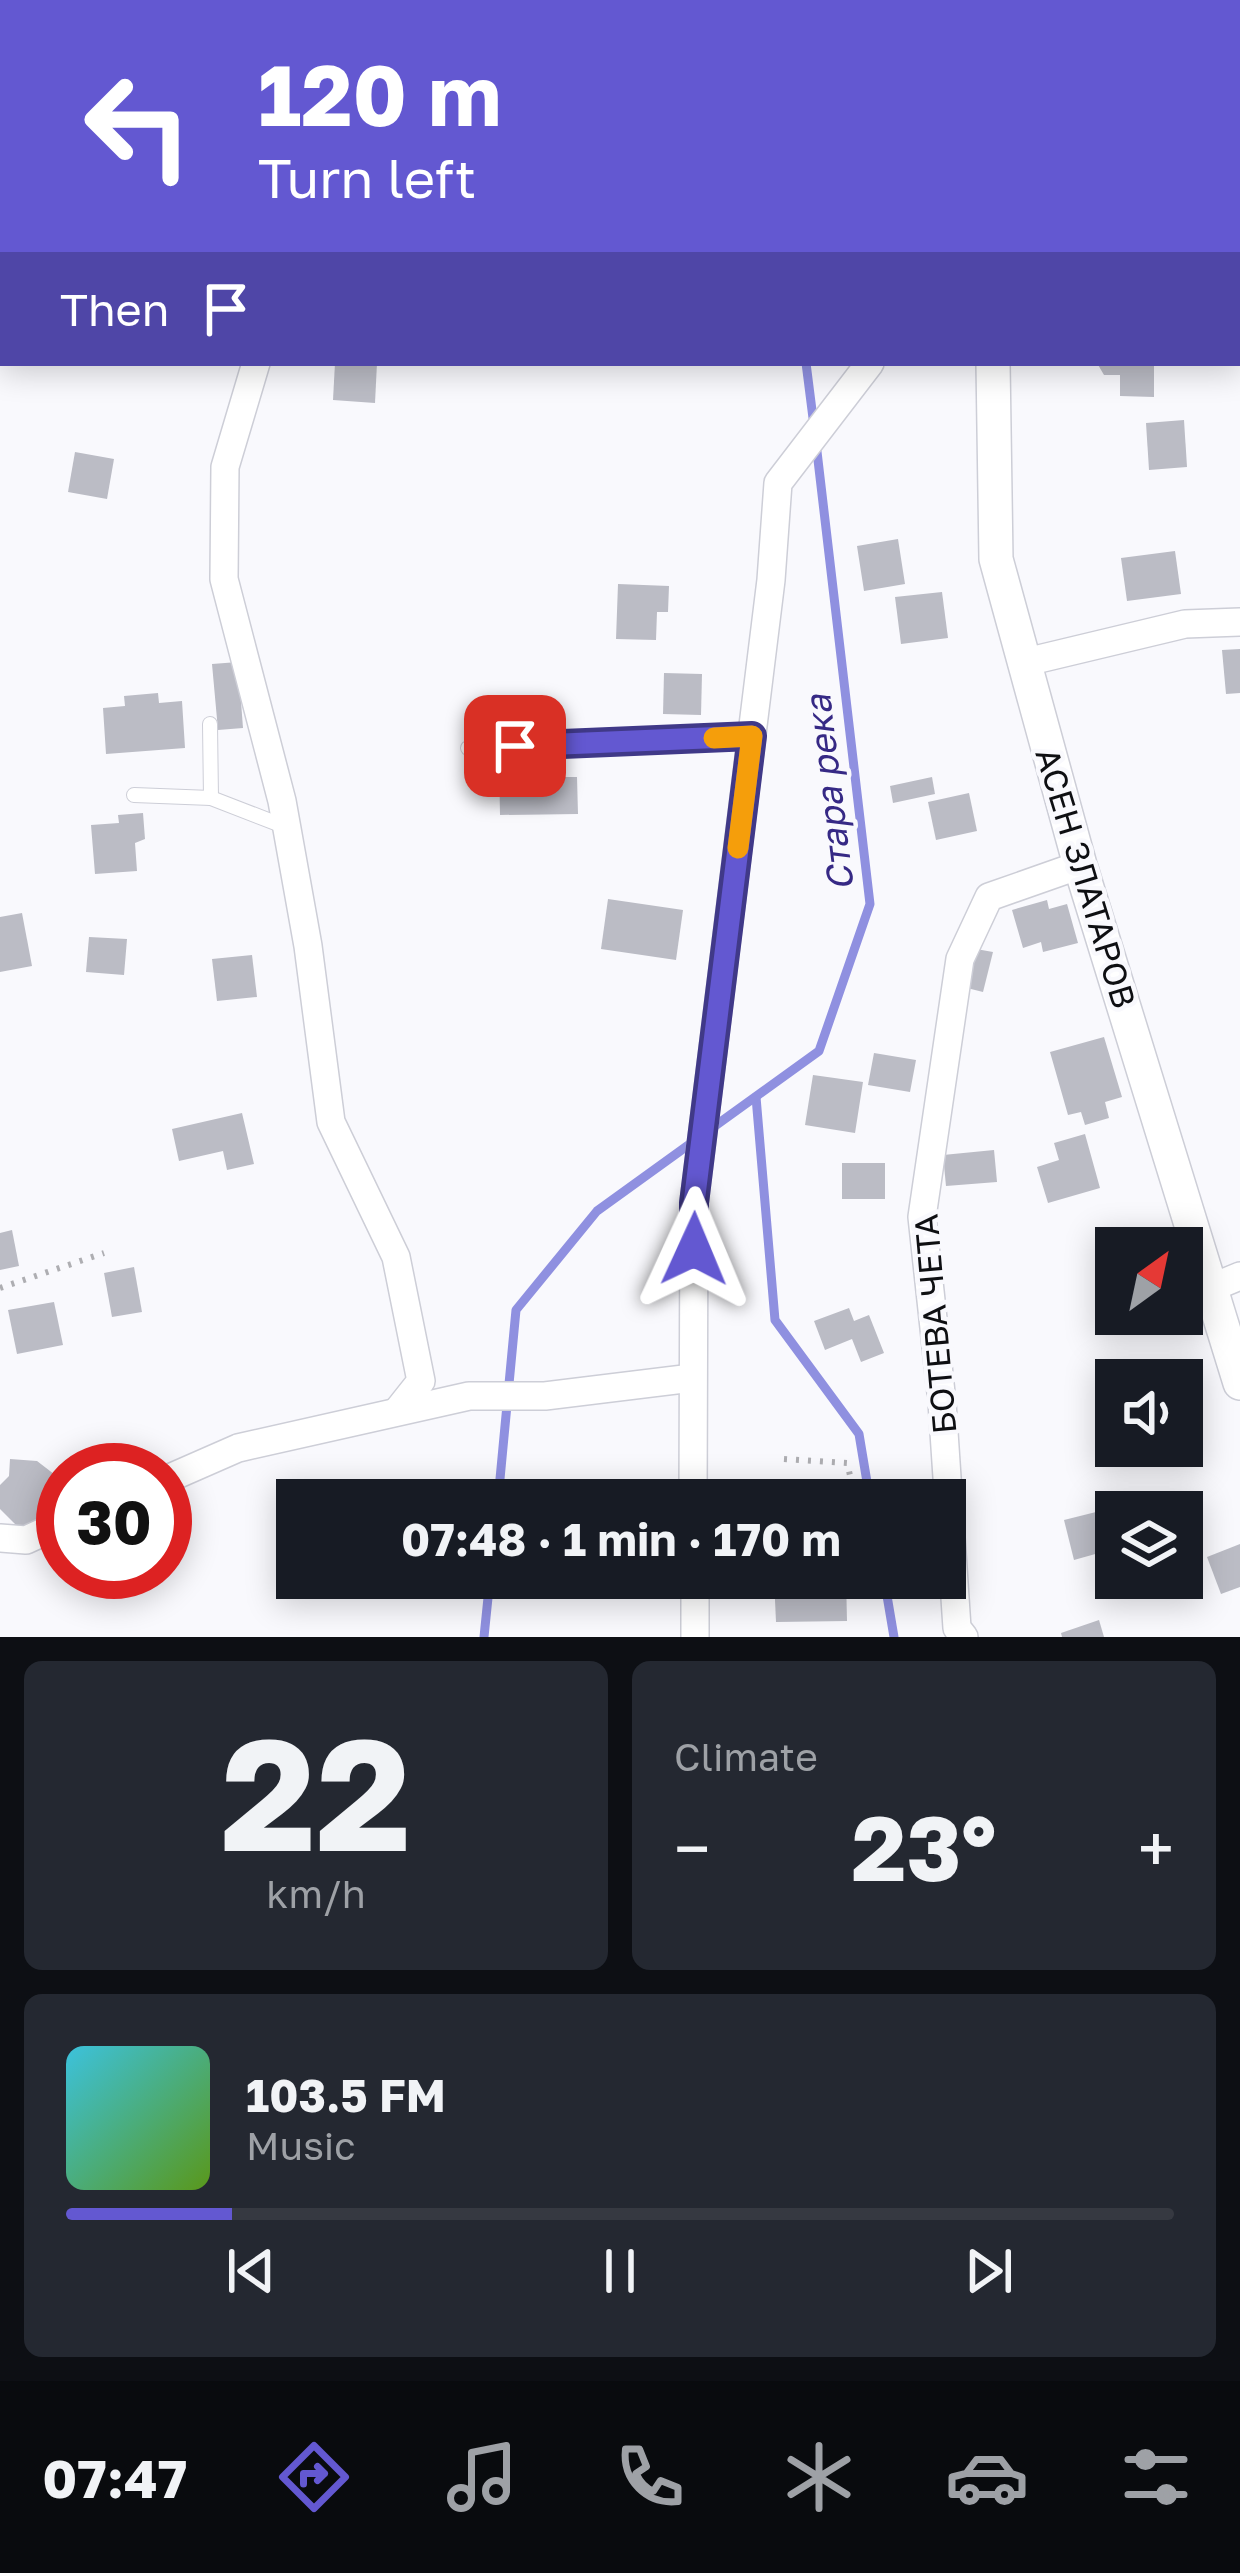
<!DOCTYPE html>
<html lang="en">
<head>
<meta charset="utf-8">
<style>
  :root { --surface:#171b24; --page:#242831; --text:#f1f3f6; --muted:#9ea1a6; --line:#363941; --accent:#6358d1 }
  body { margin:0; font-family:"Golos Text",sans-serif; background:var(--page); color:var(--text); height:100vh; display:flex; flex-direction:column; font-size:45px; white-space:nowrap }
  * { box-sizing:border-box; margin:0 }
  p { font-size:39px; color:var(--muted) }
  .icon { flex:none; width:66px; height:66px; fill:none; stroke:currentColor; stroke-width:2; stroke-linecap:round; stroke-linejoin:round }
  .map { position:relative; height:1637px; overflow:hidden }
  .details { display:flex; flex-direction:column; gap:24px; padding:24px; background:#0d0f14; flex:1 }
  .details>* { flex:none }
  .hud { position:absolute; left:0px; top:0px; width:1242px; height:366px; box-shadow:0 6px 30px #0003; background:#6358d1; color:#fff; overflow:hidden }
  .needle { width:78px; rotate:33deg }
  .buttons { position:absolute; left:1095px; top:1227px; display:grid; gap:24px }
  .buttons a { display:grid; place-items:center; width:108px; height:108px; border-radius:0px; background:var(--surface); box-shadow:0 6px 30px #0003; font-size:60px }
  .speed { position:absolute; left:36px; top:1443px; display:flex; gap:24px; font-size:60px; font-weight:700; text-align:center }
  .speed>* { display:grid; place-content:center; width:156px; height:156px; border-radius:50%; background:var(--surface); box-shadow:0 6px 30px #0003; line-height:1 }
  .speed .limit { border:18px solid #d22; background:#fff; color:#111 }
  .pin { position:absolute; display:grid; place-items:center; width:102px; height:102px; color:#fff; margin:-51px; border-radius:24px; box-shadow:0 6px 18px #0006 }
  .me { position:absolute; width:132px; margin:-66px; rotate:1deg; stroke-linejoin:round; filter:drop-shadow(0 0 9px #0008) }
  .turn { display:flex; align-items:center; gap:42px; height:252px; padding:0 60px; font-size:54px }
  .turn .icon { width:156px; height:156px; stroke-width:2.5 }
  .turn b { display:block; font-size:84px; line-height:102px }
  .then { display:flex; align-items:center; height:114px; padding:0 60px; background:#0003; gap:24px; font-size:45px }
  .big { font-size:90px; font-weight:700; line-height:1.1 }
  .details .widget { flex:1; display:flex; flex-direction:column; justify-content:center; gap:18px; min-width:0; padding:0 42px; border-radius:18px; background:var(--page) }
  .details .dial { align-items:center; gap:0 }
  .dial b { font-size:156px; line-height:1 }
  .song { display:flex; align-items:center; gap:36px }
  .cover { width:144px; height:144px; border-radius:18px; background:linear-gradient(135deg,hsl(190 70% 55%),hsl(90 70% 35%)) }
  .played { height:12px; border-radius:6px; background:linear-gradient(90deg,var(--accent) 15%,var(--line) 15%) }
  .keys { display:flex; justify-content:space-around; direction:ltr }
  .heat { display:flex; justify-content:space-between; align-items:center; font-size:66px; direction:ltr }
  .details .tiles { flex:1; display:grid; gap:24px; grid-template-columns:1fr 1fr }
  .widget:last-child { grid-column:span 2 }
  .trip { position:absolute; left:276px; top:1479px; width:690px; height:120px; border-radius:0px; background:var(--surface); box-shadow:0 6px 30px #0003; font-weight:700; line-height:120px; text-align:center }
  .tabs { display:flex; height:192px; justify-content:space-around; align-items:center; background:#090b0e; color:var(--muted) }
  .tabs .icon { width:84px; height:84px }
  .tabs .on { color:var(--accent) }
  .tabs b { font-size:54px; color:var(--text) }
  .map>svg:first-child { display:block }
</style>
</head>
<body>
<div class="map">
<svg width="1240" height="1637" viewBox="0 0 1240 1637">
  <rect width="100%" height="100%" fill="#f9f9fd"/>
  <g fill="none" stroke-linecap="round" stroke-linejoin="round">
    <g stroke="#8f90e0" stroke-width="9">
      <polyline points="791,0 792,3"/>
      <polyline points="806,363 814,426"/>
      <polyline points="756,1097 775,1320 859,1434 870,1500"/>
      <polyline points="708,1131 819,1051 870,904 816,443"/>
      <polyline points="498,1500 516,1310 597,1211 694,1141"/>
      <polyline points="884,1578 894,1637"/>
      <polyline points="484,1637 490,1578"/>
    </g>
  </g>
  <g fill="#bbbcc5">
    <polygon points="335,363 377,363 375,403 333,400"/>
    <polygon points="1097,363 1154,363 1154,397 1120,396 1120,375 1104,375"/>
    <polygon points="1184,420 1187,467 1149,470 1146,423"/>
    <polygon points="75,452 114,459 107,499 68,492"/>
    <polygon points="898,539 905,584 864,591 857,546"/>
    <polygon points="1175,551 1181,594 1127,601 1121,558"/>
    <polygon points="618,584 669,586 668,612 657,612 656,640 616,639"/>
    <polygon points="942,592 948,638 901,644 895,597"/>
    <polygon points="1240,649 1240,693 1226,694 1222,650"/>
    <polygon points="238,662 243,728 218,730 212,664"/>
    <polygon points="664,673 702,674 701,715 663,714"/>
    <polygon points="158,693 159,703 182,701 185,748 106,754 103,708 125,706 124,696"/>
    <polygon points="499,761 555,761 555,777 577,777 578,814 500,815"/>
    <polygon points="932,777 935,794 893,803 890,786"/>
    <polygon points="969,793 977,831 936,840 928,802"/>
    <polygon points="143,813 145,839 135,843 137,871 95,874 91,825 119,823 118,815"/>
    <polygon points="608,899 683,910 676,960 601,949"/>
    <polygon points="1047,900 1049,909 1067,904 1078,943 1043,952 1041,942 1023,948 1012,910"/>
    <polygon points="22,913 32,966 0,972 0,917"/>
    <polygon points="89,937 127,939 124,975 86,972"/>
    <polygon points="976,949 993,952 983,992 967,988"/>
    <polygon points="252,955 257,997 217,1001 212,959"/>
    <polygon points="1104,1037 1122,1097 1105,1102 1109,1118 1085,1125 1081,1112 1068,1115 1050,1052"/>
    <polygon points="874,1053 916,1060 910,1092 868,1085"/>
    <polygon points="813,1075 863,1082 855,1133 805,1125"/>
    <polygon points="242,1113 254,1164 227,1170 223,1151 179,1161 172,1129"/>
    <polygon points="1085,1134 1100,1188 1048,1203 1037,1167 1059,1160 1054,1143"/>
    <polygon points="994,1150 997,1182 946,1186 943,1155"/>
    <rect x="842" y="1163" width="43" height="36"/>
    <polygon points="12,1230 19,1266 0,1270 0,1233"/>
    <polygon points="134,1267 142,1312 112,1317 104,1273"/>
    <polygon points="54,1302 63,1345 17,1354 8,1310"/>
    <polygon points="849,1308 854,1321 869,1315 884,1353 861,1362 852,1339 825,1350 814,1321"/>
    <polygon points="1131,1314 1174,1314 1176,1319 1136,1332"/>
    <polygon points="10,1459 37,1461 63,1481 63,1519 22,1531 0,1509 0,1485 9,1476"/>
    <polygon points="1096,1512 1106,1551 1074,1560 1064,1520"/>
    <polygon points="1240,1544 1240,1587 1221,1594 1207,1557"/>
    <polygon points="774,1578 846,1578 847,1621 776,1622"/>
    <polygon points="1099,1620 1104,1637 1062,1637 1061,1633"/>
  </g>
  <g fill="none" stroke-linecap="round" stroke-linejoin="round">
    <g stroke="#cdced7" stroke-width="16">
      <g id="service">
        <polyline points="210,724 211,798"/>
        <polyline points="468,748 752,736"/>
        <polyline points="134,795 211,798 286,827"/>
      </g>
    </g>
    <g stroke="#cdced7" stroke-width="30">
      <g id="minor">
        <polyline points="214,0 215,3"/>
        <polyline points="149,3 150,0"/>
        <polyline points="1239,284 1240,284"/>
        <polyline points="0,314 3,311"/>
        <polyline points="256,363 225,467 224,579 282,801 308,946 331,1122 396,1257 421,1381 398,1410"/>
        <polyline points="1022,663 1185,624 1240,622"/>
        <polyline points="1211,1288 1240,1276"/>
        <polyline points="165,1480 238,1448 469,1396 545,1396 692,1378"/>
        <polyline points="693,1500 694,1203 771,580 778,483 870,363"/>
        <polyline points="0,1538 26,1540 63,1523"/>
        <polyline points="695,1578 695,1637"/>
        <polyline points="964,1637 957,1628 942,1402 922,1217 960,959 989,897 1080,865"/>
      </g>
    </g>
    <g stroke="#cdced7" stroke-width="36">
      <g id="tertiary">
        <polyline points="997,3 997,0"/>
        <polyline points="993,363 996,559 1080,865 1240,1383"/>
      </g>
    </g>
    <g stroke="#aeaeb2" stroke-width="6" stroke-dasharray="3 9" stroke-linecap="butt">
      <polyline points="0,1288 104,1253"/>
      <polyline points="784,1459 847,1463 856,1500"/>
    </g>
    <use href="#service" stroke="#fff" stroke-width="14"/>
    <use href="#minor" stroke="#fff" stroke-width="27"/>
    <use href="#tertiary" stroke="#fff" stroke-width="33"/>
  </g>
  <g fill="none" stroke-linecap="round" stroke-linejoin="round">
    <g stroke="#403988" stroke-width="30">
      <polyline id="route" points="515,746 752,736 694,1203 694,1249"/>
    </g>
    <use href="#route" stroke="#6358d1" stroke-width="21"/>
    <polyline stroke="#f59e0b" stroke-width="21" points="714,738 752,736 738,848"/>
  </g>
  <g text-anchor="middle" stroke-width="9" stroke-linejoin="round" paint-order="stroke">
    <g font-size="33" fill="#0e0f12" stroke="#f9f9fd">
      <text transform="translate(1086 878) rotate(73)" y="12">АСЕН ЗЛАТАРОВ</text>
      <text transform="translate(935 1324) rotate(-95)" y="12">БОТЕВА ЧЕТА</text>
    </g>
    <g font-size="36" font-style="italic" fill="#362985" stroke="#f9f9fd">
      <text transform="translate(829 793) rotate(-97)" y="13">Стара река</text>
    </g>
  </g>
</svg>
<div class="buttons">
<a><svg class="needle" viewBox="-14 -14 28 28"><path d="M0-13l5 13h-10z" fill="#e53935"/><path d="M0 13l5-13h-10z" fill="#9ea1a6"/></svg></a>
<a><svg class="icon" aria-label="sound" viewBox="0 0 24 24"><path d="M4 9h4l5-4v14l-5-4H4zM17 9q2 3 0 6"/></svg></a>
<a><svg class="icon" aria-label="layers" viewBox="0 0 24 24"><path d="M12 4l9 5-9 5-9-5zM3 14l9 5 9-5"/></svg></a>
</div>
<div class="speed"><div class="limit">30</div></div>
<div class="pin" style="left:515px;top:746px;background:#d93025"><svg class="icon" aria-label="arrive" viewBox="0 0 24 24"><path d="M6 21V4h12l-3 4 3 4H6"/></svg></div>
<svg class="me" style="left:694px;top:1249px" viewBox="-20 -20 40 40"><path d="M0-17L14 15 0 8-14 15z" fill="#6358d1" stroke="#fff" stroke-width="4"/></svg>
<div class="trip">07:48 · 1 min · 170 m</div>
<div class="hud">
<div class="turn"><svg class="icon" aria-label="left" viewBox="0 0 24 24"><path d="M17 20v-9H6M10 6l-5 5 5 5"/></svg><div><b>120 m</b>Turn left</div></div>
<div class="then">Then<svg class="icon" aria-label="arrive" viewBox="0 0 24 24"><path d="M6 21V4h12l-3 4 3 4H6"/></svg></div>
</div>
</div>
<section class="details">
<div class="tiles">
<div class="widget dial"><b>22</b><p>km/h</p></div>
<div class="widget"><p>Climate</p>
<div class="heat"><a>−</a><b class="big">23°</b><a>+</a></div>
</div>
<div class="widget">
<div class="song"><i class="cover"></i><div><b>103.5 FM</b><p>Music</p></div></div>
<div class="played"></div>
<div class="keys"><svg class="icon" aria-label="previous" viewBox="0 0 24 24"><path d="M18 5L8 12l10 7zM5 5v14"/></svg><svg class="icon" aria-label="pause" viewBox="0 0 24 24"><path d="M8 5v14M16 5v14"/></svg><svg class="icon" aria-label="next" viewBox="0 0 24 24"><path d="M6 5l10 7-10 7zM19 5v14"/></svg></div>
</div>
</div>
</section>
<nav class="tabs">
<b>07:47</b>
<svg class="icon on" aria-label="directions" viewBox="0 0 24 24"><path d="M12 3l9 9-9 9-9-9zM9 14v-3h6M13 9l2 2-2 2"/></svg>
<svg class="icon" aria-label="music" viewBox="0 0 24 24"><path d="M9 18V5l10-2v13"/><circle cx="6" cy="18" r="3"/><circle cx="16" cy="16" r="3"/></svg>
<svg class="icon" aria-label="phone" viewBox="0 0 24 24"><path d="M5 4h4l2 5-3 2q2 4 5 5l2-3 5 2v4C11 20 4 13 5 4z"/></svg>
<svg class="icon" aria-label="climate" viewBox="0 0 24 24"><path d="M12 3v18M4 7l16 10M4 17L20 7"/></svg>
<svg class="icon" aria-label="car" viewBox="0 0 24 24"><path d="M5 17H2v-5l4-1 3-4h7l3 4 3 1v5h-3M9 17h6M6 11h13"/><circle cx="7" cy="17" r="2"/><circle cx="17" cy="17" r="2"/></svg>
<svg class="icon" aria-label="filters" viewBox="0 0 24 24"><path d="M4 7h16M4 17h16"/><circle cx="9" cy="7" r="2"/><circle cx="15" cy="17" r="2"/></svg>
</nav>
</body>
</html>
